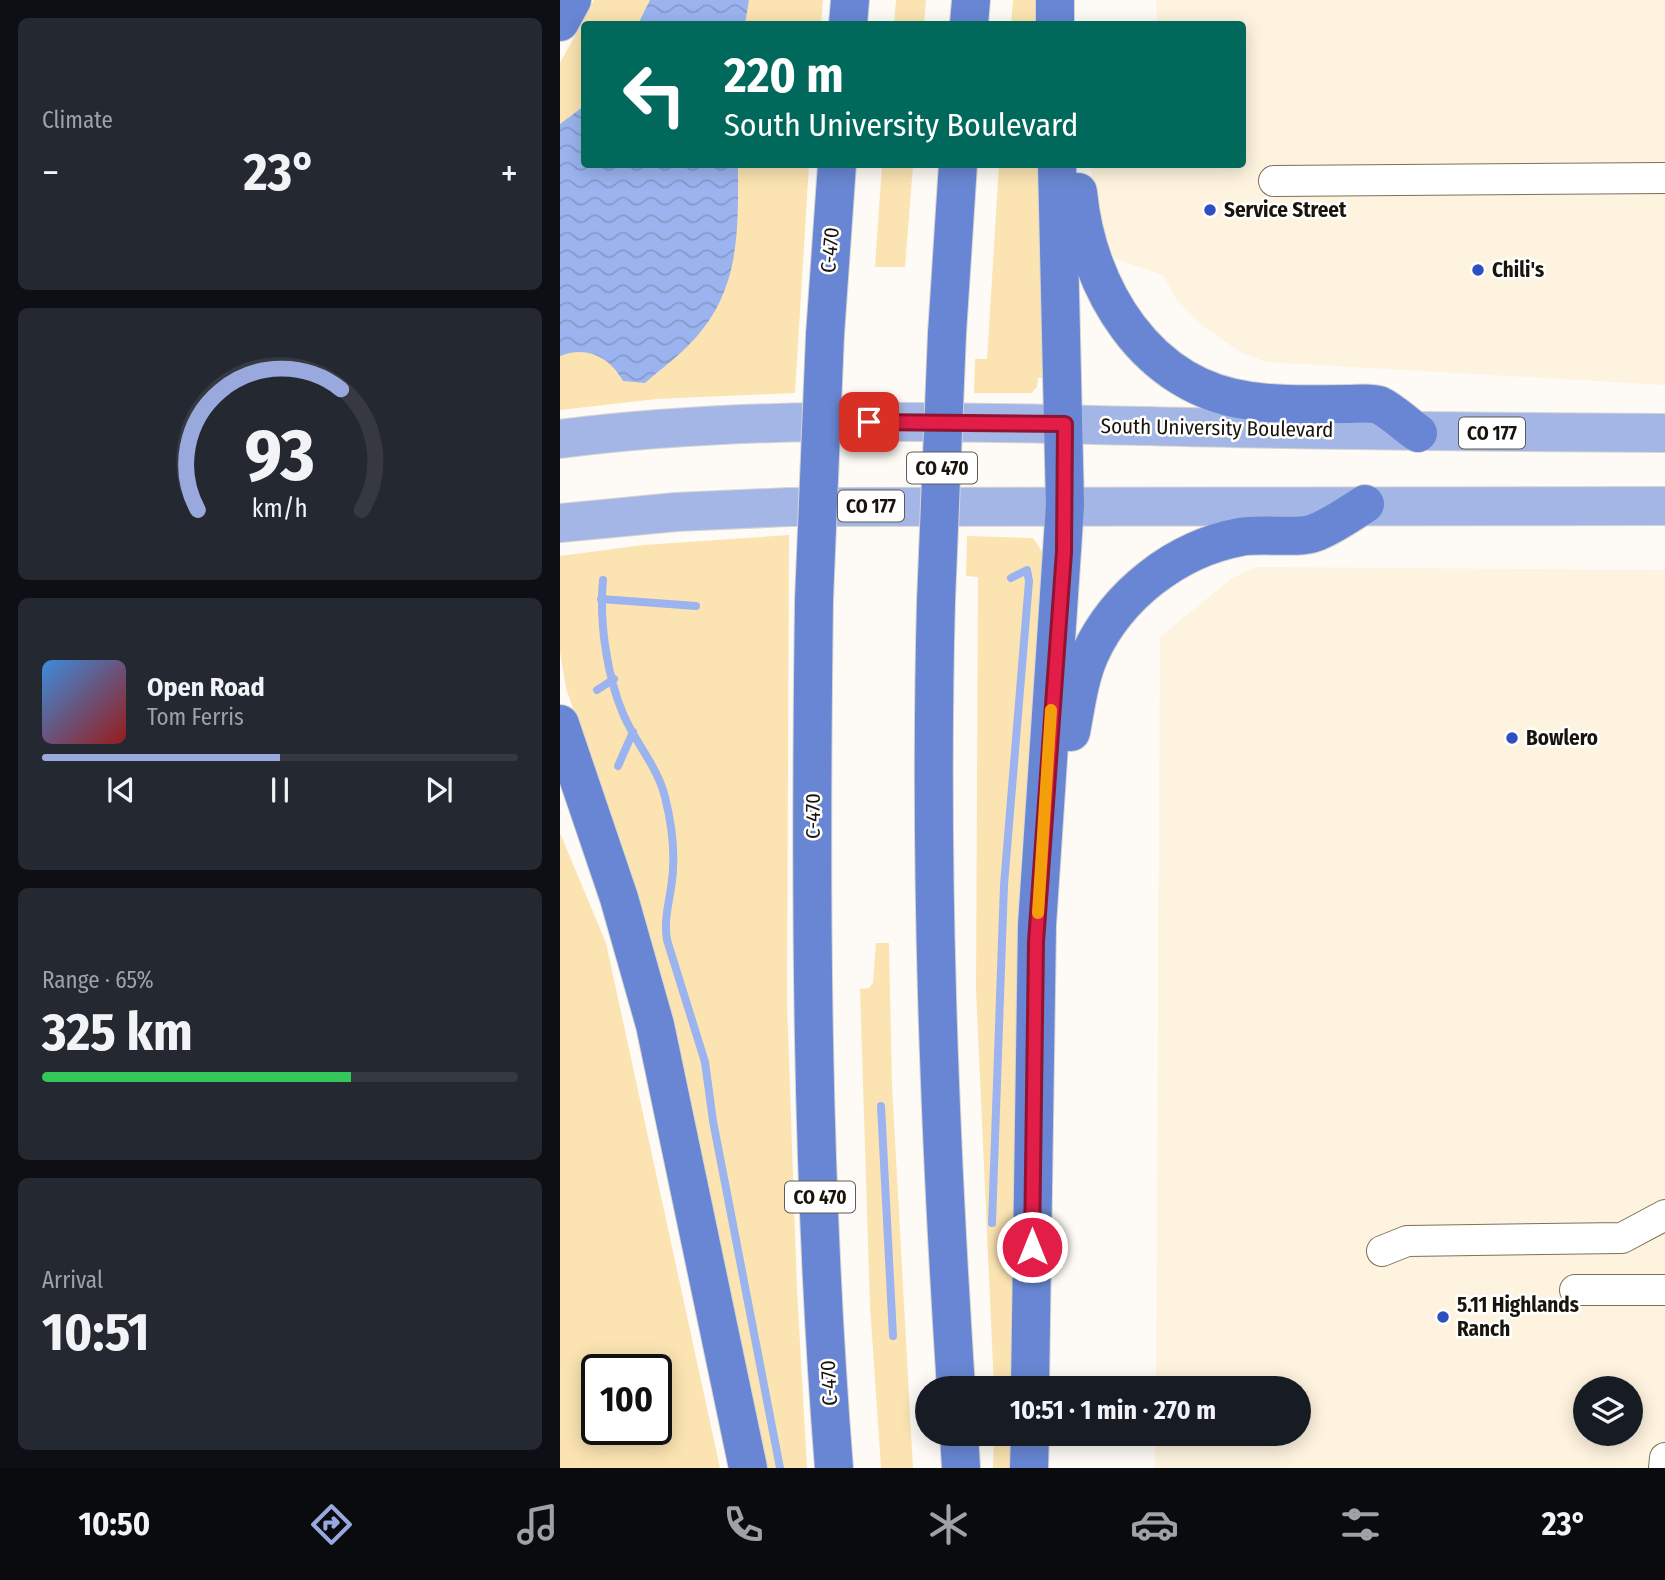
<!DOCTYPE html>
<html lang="en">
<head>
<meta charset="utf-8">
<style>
  :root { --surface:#171b24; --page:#242831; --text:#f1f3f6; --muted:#9ea1a6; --line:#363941; --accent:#99a9dd }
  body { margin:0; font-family:"Fira Sans Condensed",sans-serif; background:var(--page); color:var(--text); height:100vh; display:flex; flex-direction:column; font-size:26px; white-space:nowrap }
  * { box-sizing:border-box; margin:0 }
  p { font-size:23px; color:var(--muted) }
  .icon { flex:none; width:38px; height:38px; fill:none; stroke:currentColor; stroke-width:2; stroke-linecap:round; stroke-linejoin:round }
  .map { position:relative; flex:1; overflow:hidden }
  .side { display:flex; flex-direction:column; gap:18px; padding:18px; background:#0d0f14; width:560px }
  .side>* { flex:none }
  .guide { position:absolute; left:21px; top:21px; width:665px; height:147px; border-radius:7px; box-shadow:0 4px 18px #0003; background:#00695c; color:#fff; overflow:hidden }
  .buttons { position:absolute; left:1013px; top:1376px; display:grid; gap:14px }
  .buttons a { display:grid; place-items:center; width:70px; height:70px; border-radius:50%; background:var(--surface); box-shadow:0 4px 18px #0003; font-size:35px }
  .speed { position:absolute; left:21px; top:1354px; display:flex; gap:14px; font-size:35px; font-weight:700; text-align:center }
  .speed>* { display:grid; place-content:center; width:91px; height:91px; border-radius:50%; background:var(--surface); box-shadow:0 4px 18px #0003; line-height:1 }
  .speed .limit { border:4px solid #111; border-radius:10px; background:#fff; color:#111 }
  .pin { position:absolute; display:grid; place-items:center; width:60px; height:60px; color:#fff; margin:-30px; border-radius:14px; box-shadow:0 4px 10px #0006 }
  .me { position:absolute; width:77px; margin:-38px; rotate:0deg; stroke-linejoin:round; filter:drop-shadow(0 0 5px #0008) }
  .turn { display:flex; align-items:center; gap:24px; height:147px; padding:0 28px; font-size:32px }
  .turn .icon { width:91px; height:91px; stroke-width:2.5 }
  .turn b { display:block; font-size:49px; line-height:60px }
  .big { font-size:52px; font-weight:700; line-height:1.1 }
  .side .widget { flex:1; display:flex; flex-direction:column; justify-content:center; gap:10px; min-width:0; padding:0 24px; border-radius:10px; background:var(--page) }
  .side .dial { align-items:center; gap:0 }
  .dial svg { height:182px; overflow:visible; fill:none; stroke:var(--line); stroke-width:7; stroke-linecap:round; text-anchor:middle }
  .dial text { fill:var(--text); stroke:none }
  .song { display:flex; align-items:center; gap:21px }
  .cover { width:84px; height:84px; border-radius:10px; background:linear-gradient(135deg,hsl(210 70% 55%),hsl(0 70% 35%)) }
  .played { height:7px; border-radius:4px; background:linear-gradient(90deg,var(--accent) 50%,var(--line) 50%) }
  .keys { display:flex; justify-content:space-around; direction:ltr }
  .heat { display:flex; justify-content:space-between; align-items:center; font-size:38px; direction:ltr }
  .charge { height:10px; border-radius:5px; background:linear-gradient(90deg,#34c759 65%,var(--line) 0) }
  .trip { position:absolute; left:355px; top:1376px; width:396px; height:70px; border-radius:35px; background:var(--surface); box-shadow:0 4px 18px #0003; font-weight:700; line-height:70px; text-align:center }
  .dock { display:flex; height:112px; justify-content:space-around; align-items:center; background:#090b0e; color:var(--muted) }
  .dock .icon { width:49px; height:49px }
  .dock .active { color:var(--accent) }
  .dock b { font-size:32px; color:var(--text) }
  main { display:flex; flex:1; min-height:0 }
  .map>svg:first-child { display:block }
</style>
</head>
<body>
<main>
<section class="side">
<div class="widget"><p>Climate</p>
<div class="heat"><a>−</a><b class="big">23°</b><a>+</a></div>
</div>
<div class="widget dial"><svg viewBox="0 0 100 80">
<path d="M14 69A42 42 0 1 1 86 69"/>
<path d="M14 69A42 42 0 0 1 77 16" stroke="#99a9dd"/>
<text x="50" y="56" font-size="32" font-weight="700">93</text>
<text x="50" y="72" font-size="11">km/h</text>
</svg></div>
<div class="widget">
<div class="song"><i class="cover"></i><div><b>Open Road</b><p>Tom Ferris</p></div></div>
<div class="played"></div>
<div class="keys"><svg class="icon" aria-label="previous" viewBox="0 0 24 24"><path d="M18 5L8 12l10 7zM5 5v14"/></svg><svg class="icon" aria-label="pause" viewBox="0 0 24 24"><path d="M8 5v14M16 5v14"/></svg><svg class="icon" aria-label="next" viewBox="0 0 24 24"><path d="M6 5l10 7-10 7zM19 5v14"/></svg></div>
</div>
<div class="widget"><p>Range · 65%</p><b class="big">325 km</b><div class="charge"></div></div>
<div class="widget"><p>Arrival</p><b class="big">10:51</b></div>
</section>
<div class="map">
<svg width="1105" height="1468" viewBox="0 0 1105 1468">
  <defs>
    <pattern id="water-waves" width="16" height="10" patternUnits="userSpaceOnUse" patternTransform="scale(1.75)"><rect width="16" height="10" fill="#9bb4ef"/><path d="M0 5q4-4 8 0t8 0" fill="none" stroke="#859acc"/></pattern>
  </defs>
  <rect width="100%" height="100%" fill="#fefbf6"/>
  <g fill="#fdf3de" fill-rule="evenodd">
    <polygon points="596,0 1105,0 1105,385 706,362 680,352 643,326 616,299 603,275 543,255 530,165 682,164 682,24 597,24"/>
    <path d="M 697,567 L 1105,570 L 1105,1468 L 595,1468 L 595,1433 L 738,1433 L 738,1388 L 596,1388 L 600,637 L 672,578 ZM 1026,1388 L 1071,1388 L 1071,1433 L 1026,1433 Z"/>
  </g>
  <g fill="#fbe4b2" fill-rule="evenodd">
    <polygon points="34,0 263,0 261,24 24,24 24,164 249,165 235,393 97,399 0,410 0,63"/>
    <polygon points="336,0 366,0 364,24 334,24"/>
    <polygon points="453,0 477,0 477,24 451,24"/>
    <polygon points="322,165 353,165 345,267 315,267"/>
    <polygon points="439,165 477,165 486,378 478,378 477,387 471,393 414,393 415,359 427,359"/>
    <polygon points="229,535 227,1002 237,1290 247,1468 207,1468 117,1037 75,890 6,688 0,652 0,556 83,545"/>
    <polygon points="407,536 473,538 488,560 461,861 452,1388 434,1388 416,990 418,577 406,576"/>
    <path d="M 0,833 L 46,943 L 160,1468 L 0,1468 ZM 37,1370 L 96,1370 L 96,1430 L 37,1430 Z"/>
    <polygon points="316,943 329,943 332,1085 353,1468 321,1468 310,1306 300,989 309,988 313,983"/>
    <polygon points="434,1433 451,1433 451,1468 433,1468"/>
  </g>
  <g fill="url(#water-waves)">
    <polygon points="90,0 189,0 185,24 78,24"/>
    <path d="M 24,106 L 24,164 L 178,165 C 178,226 181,285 138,335 C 123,353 102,368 85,383 L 63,381 C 50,357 26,345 0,356 L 0,124 Z"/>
  </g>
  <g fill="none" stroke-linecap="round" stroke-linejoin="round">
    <g stroke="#9bb4ef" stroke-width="8">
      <path d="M 43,580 C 39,622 47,677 64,716 C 77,745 97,766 105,797 C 112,825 116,859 111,888 C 108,907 104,921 107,940 L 145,1062 L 153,1121 L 220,1468"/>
      <polyline points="41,599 136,606"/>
      <polyline points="37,690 54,679"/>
      <polyline points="58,766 73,732"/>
      <polyline points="321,1106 333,1336"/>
      <polyline points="432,1223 444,885 469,581 467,570 451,578"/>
    </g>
    <g stroke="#7d7158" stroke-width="32">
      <g id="minor">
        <polyline points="714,181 1105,178"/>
        <polyline points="822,1251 847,1241 1062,1238 1105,1215"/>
        <polyline points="1015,1290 1105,1290"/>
        <polyline points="1104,1468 1105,1458"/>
      </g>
    </g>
    <g stroke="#d6d5d3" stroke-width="40">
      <g id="major">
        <path d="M 0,439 C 194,414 393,422 588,426 C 761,431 933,432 1105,433"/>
        <polyline points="0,523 116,512 229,507 1105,506"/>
      </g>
    </g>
    <g stroke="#d6d5d3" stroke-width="40">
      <g id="highway">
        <polyline points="0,22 12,0"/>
        <polyline points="288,24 290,0"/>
        <polyline points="409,24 411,0"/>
        <polyline points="495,24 495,0"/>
        <path d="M 518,192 C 527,288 586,388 691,401 C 722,406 755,404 787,404 C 796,404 810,402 819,405 C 832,411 846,425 858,433"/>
        <polyline points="387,334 398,164"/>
        <polyline points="265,335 277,164"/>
        <path d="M 254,600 C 250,889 251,1180 274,1468"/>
        <path d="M 376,601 C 369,864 379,1125 396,1388"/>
        <polyline points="0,724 59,898 95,1025 188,1468"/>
        <path d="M 511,732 C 516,706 519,679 530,654 C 557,595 616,549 680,537 C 701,533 738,539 754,533 C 771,527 789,514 805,504"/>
        <polyline points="470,1388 477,925 505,505 497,164"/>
        <polyline points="399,1433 401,1468"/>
        <polyline points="469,1468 470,1433"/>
      </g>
    </g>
    <use href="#minor" stroke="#fff" stroke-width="30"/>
    <use href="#major" stroke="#a4b6e5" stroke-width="38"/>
    <use href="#highway" stroke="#6886d3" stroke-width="38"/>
    <g stroke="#d6d5d3" stroke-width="40" stroke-linecap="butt">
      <g id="highway-bridge">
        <polyline points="254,600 265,335"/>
        <polyline points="376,601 387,334"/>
      </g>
    </g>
    <use href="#highway-bridge" stroke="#6886d3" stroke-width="38"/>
  </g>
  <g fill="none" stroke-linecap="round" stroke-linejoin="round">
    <g stroke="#92132f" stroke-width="18">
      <polyline id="route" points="309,422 505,424 504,552 476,942 472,1247"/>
    </g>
    <use href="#route" stroke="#e11d48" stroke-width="12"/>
    <polyline stroke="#f59e0b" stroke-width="12" points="478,913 491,710"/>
  </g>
  <g fill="#2e4fbf" stroke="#fff" stroke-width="2.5">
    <circle cx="650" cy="210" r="7"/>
    <circle cx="918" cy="270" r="7"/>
    <circle cx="952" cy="738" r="7"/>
    <circle cx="883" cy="1317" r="7"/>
  </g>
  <g text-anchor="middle" stroke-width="5" stroke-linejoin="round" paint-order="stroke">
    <g fill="#fff" stroke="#5f5b55" stroke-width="2">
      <rect x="899" y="417.5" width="66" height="31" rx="5"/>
      <rect x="347" y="452.5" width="70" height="31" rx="5"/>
      <rect x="278" y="490.5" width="66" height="31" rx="5"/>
      <rect x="225" y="1181.5" width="70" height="31" rx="5"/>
    </g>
    <g font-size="19" font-weight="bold" fill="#1a150c">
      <text x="932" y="440">CO 177</text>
      <text x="382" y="475">CO 470</text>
      <text x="311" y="513">CO 177</text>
      <text x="260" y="1204">CO 470</text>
    </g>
    <g font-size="21" font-weight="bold" fill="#1a150c" stroke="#fff" text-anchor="start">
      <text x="664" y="217">Service Street</text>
      <text x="932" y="277">Chili's</text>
      <text x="966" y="745">Bowlero</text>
      <text x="897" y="1312">5.11 Highlands<tspan x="897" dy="24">Ranch</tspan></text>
    </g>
    <g font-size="21" fill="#1a150c" stroke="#fff">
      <text transform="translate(270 250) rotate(-85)" y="7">C-470</text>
      <text transform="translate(657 428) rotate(1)" y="7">South University Boulevard</text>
      <text transform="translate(253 816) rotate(-90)" y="7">C-470</text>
      <text transform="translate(269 1383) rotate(-93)" y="7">C-470</text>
    </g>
  </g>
</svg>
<div class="buttons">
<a><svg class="icon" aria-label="layers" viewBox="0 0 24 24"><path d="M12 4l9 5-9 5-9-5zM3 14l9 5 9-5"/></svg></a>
</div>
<div class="speed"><div class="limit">100</div></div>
<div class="pin" style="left:309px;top:422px;background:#d93025"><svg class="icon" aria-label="arrive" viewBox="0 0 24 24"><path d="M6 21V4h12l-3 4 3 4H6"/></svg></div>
<svg class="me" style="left:472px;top:1247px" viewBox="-20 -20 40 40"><circle r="17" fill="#e11d48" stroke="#fff" stroke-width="3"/><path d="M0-11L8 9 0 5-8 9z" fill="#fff"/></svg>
<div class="trip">10:51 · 1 min · 270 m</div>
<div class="guide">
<div class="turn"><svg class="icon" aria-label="left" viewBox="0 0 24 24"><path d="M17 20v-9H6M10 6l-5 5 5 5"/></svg><div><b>220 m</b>South University Boulevard</div></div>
</div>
</div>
</main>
<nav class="dock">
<b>10:50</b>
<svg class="icon active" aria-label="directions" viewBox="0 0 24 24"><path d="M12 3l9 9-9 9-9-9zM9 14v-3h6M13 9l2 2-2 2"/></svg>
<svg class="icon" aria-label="music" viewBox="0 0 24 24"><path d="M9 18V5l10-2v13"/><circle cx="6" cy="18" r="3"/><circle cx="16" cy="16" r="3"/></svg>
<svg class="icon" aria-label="phone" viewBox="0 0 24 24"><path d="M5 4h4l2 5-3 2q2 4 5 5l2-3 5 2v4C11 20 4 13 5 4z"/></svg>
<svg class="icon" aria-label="climate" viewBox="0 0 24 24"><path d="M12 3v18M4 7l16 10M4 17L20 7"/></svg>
<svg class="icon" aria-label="car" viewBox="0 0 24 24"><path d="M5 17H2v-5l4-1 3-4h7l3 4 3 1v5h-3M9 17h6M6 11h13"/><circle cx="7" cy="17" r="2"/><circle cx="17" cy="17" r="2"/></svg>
<svg class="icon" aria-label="filters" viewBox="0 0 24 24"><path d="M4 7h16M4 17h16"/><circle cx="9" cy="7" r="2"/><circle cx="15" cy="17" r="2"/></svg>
<b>23°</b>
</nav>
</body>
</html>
